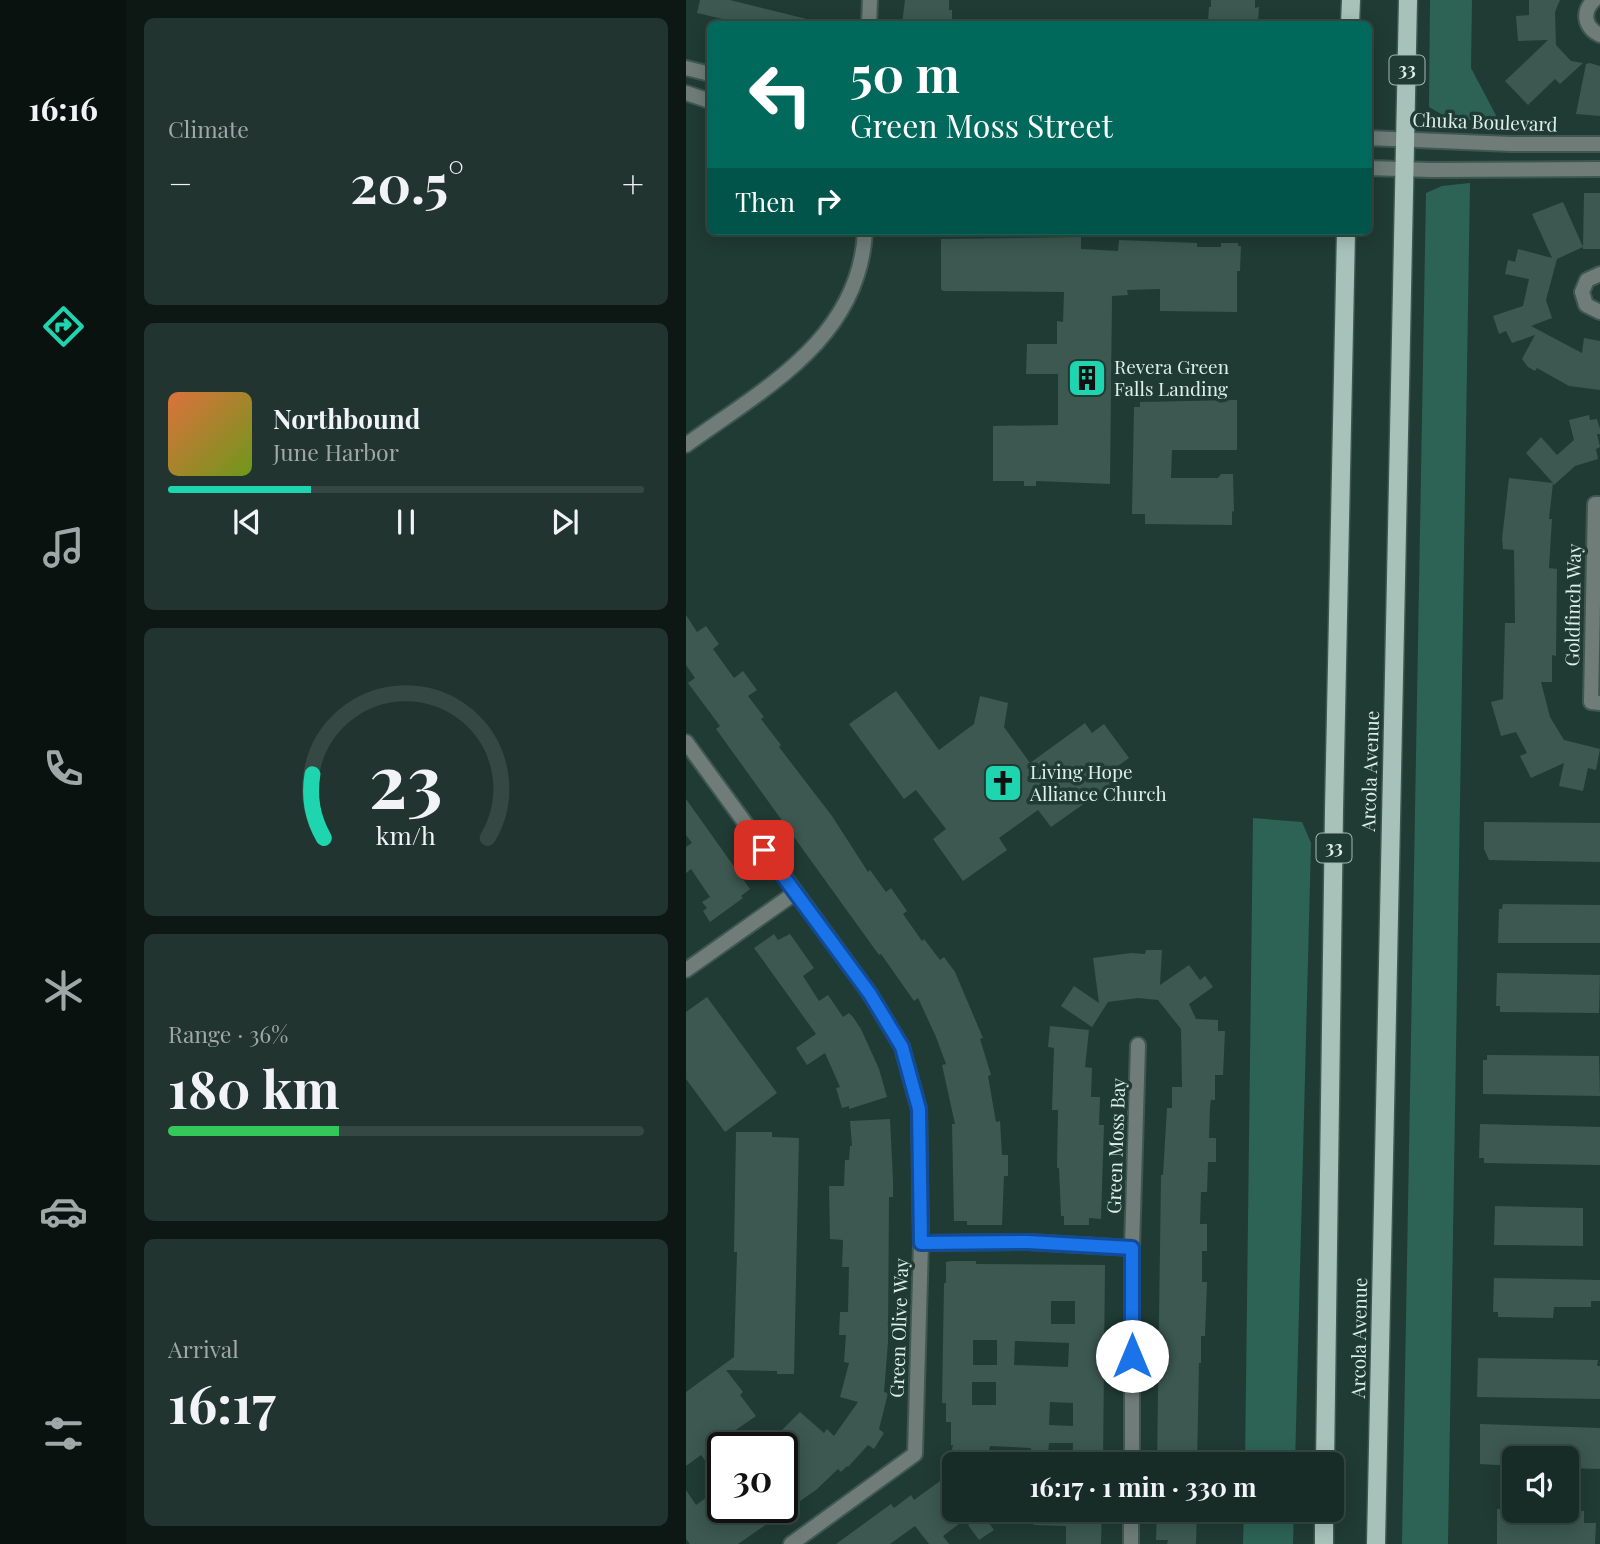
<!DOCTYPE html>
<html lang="en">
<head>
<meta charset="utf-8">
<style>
  :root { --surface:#182c27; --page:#21342f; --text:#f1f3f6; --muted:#9fa7a7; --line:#364844; --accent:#1fd5b0 }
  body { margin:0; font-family:"Playfair Display",serif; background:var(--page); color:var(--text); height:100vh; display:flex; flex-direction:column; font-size:26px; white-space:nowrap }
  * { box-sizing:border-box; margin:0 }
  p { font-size:23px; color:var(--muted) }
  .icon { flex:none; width:38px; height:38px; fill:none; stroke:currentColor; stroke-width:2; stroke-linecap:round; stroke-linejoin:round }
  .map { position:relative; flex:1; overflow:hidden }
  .details { display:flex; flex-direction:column; gap:18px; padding:18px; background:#0d1815; width:560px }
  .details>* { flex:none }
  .hud { position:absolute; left:21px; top:21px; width:665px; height:214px; border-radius:10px; box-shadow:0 4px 18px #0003,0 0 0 2px var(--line); background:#00695c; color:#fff; overflow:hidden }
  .fabs { position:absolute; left:816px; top:1446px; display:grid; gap:14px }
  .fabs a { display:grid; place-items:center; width:77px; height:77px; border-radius:10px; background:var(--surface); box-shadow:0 4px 18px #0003,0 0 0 2px var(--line); font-size:35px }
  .speed { position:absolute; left:21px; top:1432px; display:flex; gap:14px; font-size:35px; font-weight:700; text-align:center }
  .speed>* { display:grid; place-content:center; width:91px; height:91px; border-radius:50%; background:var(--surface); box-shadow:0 4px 18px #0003,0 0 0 2px var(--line); line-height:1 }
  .speed .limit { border:4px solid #111; border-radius:10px; background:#fff; color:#111 }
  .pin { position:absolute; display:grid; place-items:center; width:60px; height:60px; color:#fff; margin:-30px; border-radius:14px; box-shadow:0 4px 10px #0006 }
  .me { position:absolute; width:77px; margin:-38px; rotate:0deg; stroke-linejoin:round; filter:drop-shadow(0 0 5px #0008) }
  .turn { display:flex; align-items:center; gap:24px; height:147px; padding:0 28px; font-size:32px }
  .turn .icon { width:91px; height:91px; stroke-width:2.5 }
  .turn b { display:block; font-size:49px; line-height:60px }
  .then { display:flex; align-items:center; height:66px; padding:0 28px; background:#0003; gap:14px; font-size:26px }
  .big { font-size:52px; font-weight:700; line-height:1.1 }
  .details .tile { flex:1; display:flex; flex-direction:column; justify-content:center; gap:10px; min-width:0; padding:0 24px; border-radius:10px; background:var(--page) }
  .details .dial { align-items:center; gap:0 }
  .dial svg { height:182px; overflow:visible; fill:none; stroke:var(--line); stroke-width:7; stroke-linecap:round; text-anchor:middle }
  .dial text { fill:var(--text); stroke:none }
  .song { display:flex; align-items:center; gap:21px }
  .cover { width:84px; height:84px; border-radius:10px; background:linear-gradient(135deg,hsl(20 70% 55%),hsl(80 70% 35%)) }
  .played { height:7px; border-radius:4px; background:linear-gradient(90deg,var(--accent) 30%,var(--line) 30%) }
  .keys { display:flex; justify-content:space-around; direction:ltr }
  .heat { display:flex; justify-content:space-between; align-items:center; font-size:38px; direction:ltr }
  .charge { height:10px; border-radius:5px; background:linear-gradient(90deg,#34c759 36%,var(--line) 0) }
  .trip { position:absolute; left:256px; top:1452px; width:402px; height:70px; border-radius:10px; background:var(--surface); box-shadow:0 4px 18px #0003,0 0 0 2px var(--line); font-weight:700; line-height:70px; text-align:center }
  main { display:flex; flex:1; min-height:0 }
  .tab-bar { display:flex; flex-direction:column; width:126px; justify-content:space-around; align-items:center; background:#0a1210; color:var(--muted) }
  .tab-bar .icon { width:49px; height:49px }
  .tab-bar .selected { color:var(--accent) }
  .tab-bar b { font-size:32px; color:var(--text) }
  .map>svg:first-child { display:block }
</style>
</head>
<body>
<main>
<nav class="tab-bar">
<b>16:16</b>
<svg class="icon selected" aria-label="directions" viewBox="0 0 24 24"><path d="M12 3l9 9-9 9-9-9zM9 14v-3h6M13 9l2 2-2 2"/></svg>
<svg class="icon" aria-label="music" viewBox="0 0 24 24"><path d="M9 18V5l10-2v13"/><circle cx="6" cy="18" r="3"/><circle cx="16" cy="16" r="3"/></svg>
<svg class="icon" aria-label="phone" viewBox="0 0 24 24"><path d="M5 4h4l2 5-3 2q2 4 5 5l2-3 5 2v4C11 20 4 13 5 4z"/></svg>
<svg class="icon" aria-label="climate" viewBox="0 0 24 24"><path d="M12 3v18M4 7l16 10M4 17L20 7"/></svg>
<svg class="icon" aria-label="car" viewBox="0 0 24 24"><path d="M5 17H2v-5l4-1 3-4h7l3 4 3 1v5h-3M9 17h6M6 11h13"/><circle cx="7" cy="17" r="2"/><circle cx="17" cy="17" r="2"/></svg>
<svg class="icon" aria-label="filters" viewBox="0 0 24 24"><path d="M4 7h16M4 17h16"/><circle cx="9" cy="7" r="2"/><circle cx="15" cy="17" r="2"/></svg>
</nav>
<section class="details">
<div class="tile"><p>Climate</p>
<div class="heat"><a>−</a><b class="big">20.5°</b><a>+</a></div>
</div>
<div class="tile">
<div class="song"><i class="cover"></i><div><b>Northbound</b><p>June Harbor</p></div></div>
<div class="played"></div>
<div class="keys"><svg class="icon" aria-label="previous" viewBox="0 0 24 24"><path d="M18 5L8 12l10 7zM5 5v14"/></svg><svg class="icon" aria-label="pause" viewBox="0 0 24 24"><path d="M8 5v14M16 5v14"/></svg><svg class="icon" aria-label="next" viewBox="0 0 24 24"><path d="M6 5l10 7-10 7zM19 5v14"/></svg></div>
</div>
<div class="tile dial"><svg viewBox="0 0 100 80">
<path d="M14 69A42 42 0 1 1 86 69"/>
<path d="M14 69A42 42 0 0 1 9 41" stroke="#1fd5b0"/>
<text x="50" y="56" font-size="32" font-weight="700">23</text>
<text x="50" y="72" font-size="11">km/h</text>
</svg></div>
<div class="tile"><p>Range · 36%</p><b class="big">180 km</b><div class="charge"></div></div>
<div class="tile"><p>Arrival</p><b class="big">16:17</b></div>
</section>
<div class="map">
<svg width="914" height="1544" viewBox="0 0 914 1544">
  <rect width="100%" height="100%" fill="#203b34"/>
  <g fill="#2c6354">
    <polygon points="744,0 786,0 785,68 814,123 762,118 743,107"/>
    <polygon points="784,183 762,1544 716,1544 740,193 756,186"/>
    <polygon points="567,818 616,822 625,843 609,1465 559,1465"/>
    <polygon points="558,1510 608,1510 607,1544 557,1544"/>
  </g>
  <g fill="#3c5850" fill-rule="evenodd">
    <polygon points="14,0 44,0 125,20 125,24 58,24 11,13"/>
    <polygon points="219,0 263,0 263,10 266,10 266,24 216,24"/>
    <polygon points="525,0 569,0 569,8 573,7 572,22 538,24 538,22 522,21 523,7 525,7"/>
    <polygon points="843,0 874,0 869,12 870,45 885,61 897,63 874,84 869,79 842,105 819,81 862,40 832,41 830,16 843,15"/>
    <polygon points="904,63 914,66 914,116 890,114 900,64"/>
    <polygon points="898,193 914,193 914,249 897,249 897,247 871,259 860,300 866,318 845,326 896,353 898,338 914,341 914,390 883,386 851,368 849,371 842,367 836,359 849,335 826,343 820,331 813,334 807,316 837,306 843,279 819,274 822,260 829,262 832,249 866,258 846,214 877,202 897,247"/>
    <polygon points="395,237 395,249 432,251 433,240 511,243 511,247 535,247 535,243 552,243 552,246 555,246 554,271 551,271 551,312 474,311 474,289 441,290 442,295 426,296 424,484 350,481 350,486 338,486 338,481 307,481 307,426 372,425 372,374 340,374 341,344 371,344 371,321 377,322 378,292 257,291 255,289 255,239"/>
    <polygon points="551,400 551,450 486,450 485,478 532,478 535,474 547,474 548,512 546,511 546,525 459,524 459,514 446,514 448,407 454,407 454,402"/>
    <polygon points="903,415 904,420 911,419 914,429 914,434 911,434 914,447 910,449 912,459 889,466 868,485 867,483 863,519 866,519 863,568 871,569 870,656 866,655 866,682 855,682 864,717 878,740 914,749 910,770 902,768 897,791 873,786 878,763 845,778 834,756 841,753 830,732 815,736 805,702 817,699 819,623 829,623 828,550 817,549 816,539 823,478 867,483 840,453 855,437 871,455 888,440 883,420"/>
    <polygon points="0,615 11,632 20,626 33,644 27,649 48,678 57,671 71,690 62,696 78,717 75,719 95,745 93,747 146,816 182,872 184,870 200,892 205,888 221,911 217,914 236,941 238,939 254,960 258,957 269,972 297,1038 294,1039 305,1075 302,1076 310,1122 314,1121 316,1155 322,1155 322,1176 318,1176 316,1225 281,1225 281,1221 268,1221 266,1124 269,1124 256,1065 260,1064 250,1037 232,998 228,1001 195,954 193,955 30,729 34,726 2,683 9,678 0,665"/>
    <polygon points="210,691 253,750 288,724 294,696 322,703 318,727 344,763 399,723 406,733 418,724 443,758 429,768 436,777 365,827 352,810 313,838 321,850 277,881 247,839 260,829 230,790 218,799 163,724"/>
    <polygon points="0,799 64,889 55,896 57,898 24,922 17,911 21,908 16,902 24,897 5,869 0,873 0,847 6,843 0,835"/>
    <polygon points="798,822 914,823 914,862 803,860 798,849"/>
    <polygon points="817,904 914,905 914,943 812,943 813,909 816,909"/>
    <polygon points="88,934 92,940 104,934 128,968 117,976 133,1001 142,995 157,1017 163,1013 167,1017 175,1029 193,1069 201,1097 163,1109 163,1106 156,1108 150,1088 154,1087 139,1053 121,1065 110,1048 130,1034 68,948"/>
    <polygon points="460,950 476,950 474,985 503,965 514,980 519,976 527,987 503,1004 510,1019 532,1020 532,1031 539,1031 537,1075 529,1075 529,1100 525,1100 524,1107 523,1138 530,1138 530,1162 522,1162 521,1192 515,1192 514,1224 521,1224 521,1251 516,1251 516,1282 521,1282 519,1336 515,1336 515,1363 513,1363 511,1465 471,1465 475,1175 477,1175 481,1108 486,1108 486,1087 496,1087 495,1029 472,1000 452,998 422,1002 406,1027 375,1006 388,986 413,1003 407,958 445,953 459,954"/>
    <polygon points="811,973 914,975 913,1013 814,1012 814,1006 810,1006"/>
    <polygon points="21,997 91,1093 39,1132 0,1079 0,1012"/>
    <polygon points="364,1026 403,1030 399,1067 406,1068 405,1097 414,1097 413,1125 418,1125 415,1219 403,1218 403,1225 378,1225 378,1216 375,1216 373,1168 371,1168 372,1110 366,1110 368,1048 362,1047"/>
    <polygon points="801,1055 913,1056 914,1096 797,1094 797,1060 801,1060"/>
    <polygon points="204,1119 207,1180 207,1197 203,1197 202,1342 198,1392 202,1393 193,1429 198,1433 188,1449 182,1445 162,1467 161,1466 155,1472 152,1469 130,1490 52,1544 4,1544 0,1539 0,1490 10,1505 37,1486 37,1507 96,1507 96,1447 79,1447 114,1412 138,1433 141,1429 148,1436 172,1402 154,1397 163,1363 158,1362 160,1335 153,1335 154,1312 162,1312 163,1267 156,1267 157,1240 144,1239 143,1186 158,1186 159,1160 163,1160 164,1146 166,1146 164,1121"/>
    <polygon points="794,1124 914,1127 914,1165 798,1163 798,1158 793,1158"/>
    <polygon points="50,1132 86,1132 86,1137 113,1138 108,1374 91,1374 91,1371 40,1370 57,1392 54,1395 70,1416 37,1439 37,1484 15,1455 0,1466 0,1392 48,1357 51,1252 48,1252"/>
    <polygon points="809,1206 897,1208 897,1246 808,1245"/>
    <path d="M 265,1261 L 290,1261 L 290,1264 L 419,1265 L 417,1465 L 386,1465 L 387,1443 L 363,1443 L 361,1465 L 344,1464 L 345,1448 L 304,1446 L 300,1465 L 268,1465 L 268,1516 L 273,1524 L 257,1536 L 263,1544 L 243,1544 L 229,1526 L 204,1544 L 150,1544 L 205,1504 L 208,1508 L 225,1495 L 228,1500 L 254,1481 L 268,1465 L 263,1465 L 267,1445 L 265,1445 L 265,1422 L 260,1422 L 260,1403 L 256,1403 L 258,1283 L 260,1283 L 260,1262 ZM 365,1301 L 389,1301 L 389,1324 L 365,1324 ZM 287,1340 L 311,1340 L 311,1365 L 287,1365 ZM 329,1341 L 383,1343 L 382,1367 L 328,1365 ZM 286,1382 L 310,1382 L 310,1405 L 286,1405 ZM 364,1402 L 387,1403 L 387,1426 L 363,1425 Z"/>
    <polygon points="808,1278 914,1280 914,1301 905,1301 905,1307 868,1307 867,1318 812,1317 812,1312 807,1312"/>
    <polygon points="792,1358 912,1360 911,1366 914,1366 914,1399 791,1397"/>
    <polygon points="794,1424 914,1428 914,1469 880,1468 880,1458 828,1458 828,1466 794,1464"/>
    <polygon points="811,1509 898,1511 898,1523 910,1523 909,1544 811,1544"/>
    <polygon points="348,1510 416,1510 415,1544 380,1544 380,1526 348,1525"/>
    <polygon points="471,1510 511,1510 510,1544 481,1544 482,1540 470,1540"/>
    <polygon points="297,1515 308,1530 293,1540 282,1525"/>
  </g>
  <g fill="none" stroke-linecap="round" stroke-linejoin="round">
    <g stroke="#3e5851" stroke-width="18">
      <g id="minor">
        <path d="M 908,0 C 896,12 898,27 914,35"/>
        <polyline points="183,24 184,0"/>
        <polyline points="914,274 901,280 896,292 900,305 914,312"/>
        <path d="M 0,445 C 77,389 174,339 179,231"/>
        <polyline points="914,504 909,504 905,702 914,703"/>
        <polyline points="0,742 184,994 216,1047 233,1109 235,1243 229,1454 105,1544"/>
        <polyline points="0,970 109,893"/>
        <polyline points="235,1243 342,1242 446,1248"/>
        <polyline points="446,1465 446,1248 452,1045"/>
        <polyline points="445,1544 445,1510"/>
      </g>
    </g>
    <g stroke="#3e5851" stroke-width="18">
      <g id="tertiary">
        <polyline points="0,68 24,74"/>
        <polyline points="0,93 24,101"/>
        <polyline points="682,138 825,144 914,144"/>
        <polyline points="682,168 746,170 914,169"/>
      </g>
    </g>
    <g stroke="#3e5851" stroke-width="21">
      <g id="primary">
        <polyline points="664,24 665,0"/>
        <polyline points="639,1465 648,810 660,231"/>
        <polyline points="638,1544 638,1510"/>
        <polyline points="690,1544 722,0"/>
      </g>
    </g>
    <use href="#minor" stroke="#6f7c78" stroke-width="14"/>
    <use href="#tertiary" stroke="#6f7c78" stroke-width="14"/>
    <use href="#primary" stroke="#a8c2ba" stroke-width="18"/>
  </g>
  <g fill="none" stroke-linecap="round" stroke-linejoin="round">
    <g stroke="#114b97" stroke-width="18">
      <polyline id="route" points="78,850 184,994 216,1047 233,1109 235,1243 342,1242 446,1248 446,1356"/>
    </g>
    <use href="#route" stroke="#1a73e8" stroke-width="12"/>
  </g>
  <defs>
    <g id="building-square" transform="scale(2.0125)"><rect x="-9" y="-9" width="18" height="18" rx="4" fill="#1fd5b0" stroke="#203b34"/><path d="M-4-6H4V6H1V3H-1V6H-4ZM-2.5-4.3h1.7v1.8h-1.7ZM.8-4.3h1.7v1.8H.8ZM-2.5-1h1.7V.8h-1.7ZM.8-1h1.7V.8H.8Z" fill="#111"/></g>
    <g id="church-square" transform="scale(2.0125)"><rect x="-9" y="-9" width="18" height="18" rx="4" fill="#1fd5b0" stroke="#203b34"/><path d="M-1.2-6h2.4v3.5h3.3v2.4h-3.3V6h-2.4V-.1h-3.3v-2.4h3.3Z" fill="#111"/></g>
  </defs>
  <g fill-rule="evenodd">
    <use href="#building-square" x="401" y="378"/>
    <use href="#church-square" x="317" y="783"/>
  </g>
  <g text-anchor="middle" stroke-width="7" stroke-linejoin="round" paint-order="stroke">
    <g fill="#203b34" stroke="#a5b8b3" stroke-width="2">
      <rect x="703.5" y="55.5" width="35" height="29" rx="5"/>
      <rect x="630.5" y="833.5" width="35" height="29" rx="5"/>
    </g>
    <g font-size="18" font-weight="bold" fill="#deeee9">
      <text x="721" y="76">33</text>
      <text x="648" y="854">33</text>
    </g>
    <g font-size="19" fill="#deeee9" stroke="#203b34">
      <text transform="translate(799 122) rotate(2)" y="7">Chuka Boulevard</text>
      <text transform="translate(887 605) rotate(-89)" y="7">Goldfinch Way</text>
      <text transform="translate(684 771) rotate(-88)" y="7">Arcola Avenue</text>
      <text transform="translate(430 1146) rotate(-88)" y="7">Green Moss Bay</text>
      <text transform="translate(213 1328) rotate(-88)" y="7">Green Olive Way</text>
      <text transform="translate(673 1338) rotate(-89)" y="7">Arcola Avenue</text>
    </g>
    <g font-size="19" fill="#deeee9" stroke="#203b34" text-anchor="start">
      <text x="428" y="374">Revera Green<tspan x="428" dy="22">Falls Landing</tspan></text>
      <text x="344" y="779">Living Hope<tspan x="344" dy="22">Alliance Church</tspan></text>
    </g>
  </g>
</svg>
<div class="fabs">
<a><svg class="icon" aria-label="sound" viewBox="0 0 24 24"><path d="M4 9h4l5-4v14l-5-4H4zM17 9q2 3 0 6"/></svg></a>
</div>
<div class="speed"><div class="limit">30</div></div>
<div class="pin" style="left:78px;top:850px;background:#d93025"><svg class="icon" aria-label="arrive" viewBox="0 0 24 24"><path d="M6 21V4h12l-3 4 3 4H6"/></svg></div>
<svg class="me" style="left:446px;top:1356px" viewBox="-20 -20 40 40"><circle r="19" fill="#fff"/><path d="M0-13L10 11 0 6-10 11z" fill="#1a73e8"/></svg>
<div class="trip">16:17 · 1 min · 330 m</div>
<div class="hud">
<div class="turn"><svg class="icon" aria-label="left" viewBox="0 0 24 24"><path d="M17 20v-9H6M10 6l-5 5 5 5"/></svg><div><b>50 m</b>Green Moss Street</div></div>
<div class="then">Then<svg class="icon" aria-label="right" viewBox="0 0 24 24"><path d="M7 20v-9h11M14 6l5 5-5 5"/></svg></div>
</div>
</div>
</main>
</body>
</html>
